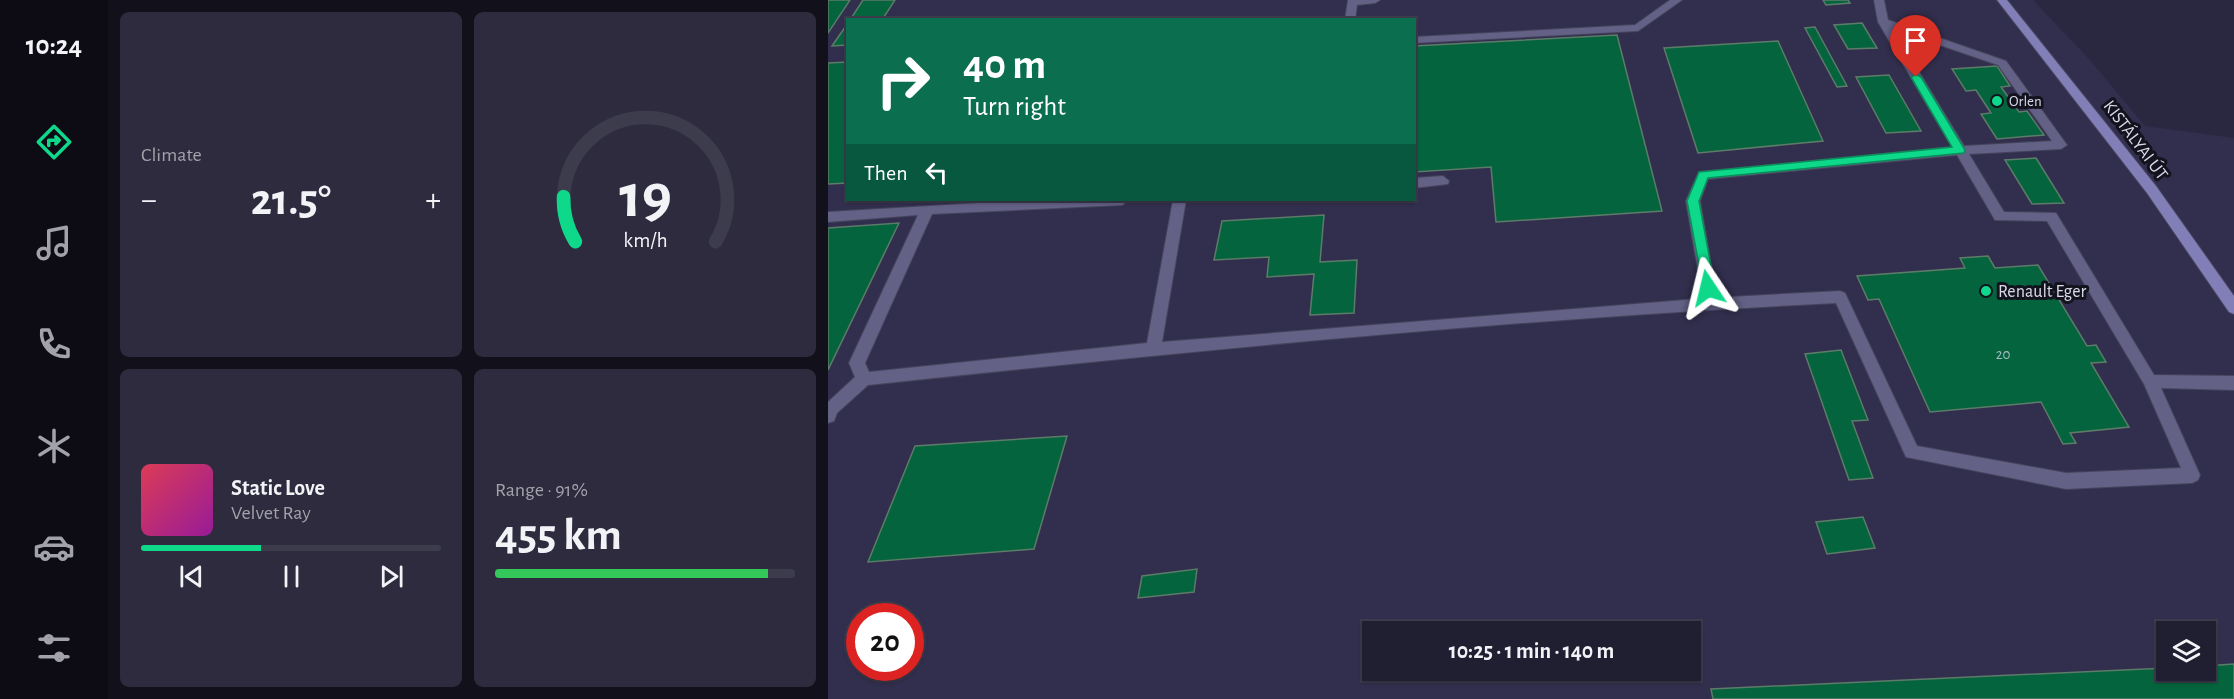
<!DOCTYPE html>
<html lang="en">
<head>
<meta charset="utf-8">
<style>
  :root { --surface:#201e31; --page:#2d2b3d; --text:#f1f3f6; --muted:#a2a2ab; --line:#3d3c4d; --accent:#0ed98a }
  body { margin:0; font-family:"Alegreya Sans",sans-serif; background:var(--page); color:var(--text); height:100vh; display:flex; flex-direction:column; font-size:22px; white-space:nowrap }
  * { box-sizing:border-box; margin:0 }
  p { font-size:20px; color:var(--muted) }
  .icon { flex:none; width:33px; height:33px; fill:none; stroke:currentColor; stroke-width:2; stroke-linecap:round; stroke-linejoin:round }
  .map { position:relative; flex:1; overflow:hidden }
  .side { display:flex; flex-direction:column; gap:12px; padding:12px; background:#12101b; width:720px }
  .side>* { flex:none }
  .hud { position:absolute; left:18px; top:18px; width:570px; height:183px; border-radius:0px; box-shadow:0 2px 4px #0004,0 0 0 2px var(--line); background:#0b6e4f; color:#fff; overflow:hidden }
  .buttons { position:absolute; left:1328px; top:621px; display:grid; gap:12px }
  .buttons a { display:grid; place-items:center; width:60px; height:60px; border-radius:0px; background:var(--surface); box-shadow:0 2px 4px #0004,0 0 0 2px var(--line); font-size:30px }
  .speed { position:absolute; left:18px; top:603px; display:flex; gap:12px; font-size:30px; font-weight:700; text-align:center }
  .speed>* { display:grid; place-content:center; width:78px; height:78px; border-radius:50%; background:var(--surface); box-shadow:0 2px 4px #0004,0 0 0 2px var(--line); line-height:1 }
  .speed .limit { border:9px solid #d22; background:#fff; color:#111 }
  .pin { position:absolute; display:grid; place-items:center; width:51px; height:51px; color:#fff; margin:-62px -26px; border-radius:50% 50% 50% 0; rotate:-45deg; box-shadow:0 0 6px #0007 }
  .pin .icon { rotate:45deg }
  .me { position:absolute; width:66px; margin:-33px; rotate:350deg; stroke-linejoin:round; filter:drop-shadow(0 0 4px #0008) }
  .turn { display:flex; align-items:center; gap:21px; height:126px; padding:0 18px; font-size:27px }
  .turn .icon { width:78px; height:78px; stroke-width:2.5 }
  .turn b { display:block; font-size:42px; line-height:51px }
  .then { display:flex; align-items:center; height:57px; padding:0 18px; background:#0003; gap:12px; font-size:22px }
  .big { font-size:45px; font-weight:600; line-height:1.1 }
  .side .tile { flex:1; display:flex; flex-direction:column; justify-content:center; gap:9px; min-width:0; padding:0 21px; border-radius:9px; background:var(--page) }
  .side .dial { align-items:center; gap:0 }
  .dial svg { height:156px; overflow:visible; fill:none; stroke:var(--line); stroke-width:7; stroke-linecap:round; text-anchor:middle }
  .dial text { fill:var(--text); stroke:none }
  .song { display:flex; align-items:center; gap:18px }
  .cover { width:72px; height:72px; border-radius:9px; background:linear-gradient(135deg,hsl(350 70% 55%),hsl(300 70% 35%)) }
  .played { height:6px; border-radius:3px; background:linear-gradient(90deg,var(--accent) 40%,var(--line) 40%) }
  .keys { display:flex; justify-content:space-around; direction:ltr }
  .heat { display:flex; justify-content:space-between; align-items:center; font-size:33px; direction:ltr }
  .charge { height:9px; border-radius:4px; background:linear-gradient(90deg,#34c759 91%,var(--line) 0) }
  .side .tiles { flex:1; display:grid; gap:12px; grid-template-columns:repeat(2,1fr) }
  .trip { position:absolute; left:534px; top:621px; width:339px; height:60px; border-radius:0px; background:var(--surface); box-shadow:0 2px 4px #0004,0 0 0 2px var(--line); font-weight:600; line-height:60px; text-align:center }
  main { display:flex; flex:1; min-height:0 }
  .tabs { display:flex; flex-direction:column; width:108px; justify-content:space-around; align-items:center; background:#0d0c14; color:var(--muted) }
  .tabs .icon { width:42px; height:42px }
  .tabs .current { color:var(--accent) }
  .tabs b { font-size:27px; color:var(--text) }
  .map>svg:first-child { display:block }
</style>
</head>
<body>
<main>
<nav class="tabs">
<b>10:24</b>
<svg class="icon current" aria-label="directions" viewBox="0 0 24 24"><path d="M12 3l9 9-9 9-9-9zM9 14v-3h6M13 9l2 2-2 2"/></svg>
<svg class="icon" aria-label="music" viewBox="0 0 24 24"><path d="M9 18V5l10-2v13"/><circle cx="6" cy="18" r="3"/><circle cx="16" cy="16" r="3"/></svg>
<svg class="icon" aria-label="phone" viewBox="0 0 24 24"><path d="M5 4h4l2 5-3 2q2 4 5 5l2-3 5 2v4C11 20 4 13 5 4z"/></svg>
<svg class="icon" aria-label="climate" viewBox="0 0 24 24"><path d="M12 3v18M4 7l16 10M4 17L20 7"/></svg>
<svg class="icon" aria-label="car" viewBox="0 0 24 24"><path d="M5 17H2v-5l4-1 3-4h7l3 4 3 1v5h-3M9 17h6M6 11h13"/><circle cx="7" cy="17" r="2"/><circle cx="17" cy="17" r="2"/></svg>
<svg class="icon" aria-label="filters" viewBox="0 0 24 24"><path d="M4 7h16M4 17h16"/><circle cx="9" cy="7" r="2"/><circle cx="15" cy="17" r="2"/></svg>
</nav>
<section class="side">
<div class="tiles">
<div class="tile"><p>Climate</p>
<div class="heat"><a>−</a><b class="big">21.5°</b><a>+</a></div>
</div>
<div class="tile dial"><svg viewBox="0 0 100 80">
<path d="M14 69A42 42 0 1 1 86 69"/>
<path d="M14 69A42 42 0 0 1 8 46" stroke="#0ed98a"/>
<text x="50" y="56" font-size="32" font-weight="700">19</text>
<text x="50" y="72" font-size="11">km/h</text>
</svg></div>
<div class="tile">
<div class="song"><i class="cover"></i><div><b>Static Love</b><p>Velvet Ray</p></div></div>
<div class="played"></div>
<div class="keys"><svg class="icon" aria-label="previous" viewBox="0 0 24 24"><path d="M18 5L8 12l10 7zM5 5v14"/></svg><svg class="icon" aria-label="pause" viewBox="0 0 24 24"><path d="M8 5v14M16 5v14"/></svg><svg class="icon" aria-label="next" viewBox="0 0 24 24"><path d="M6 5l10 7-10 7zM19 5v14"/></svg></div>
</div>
<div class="tile"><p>Range · 91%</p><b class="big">455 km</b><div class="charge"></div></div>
</div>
</section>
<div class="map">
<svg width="1406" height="699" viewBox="0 0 1406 699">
  <rect width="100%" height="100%" fill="#2a2841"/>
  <path fill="#322f4e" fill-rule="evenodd" d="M 0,0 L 1205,0 L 1261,59 L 1317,126 L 1406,138 L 1406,699 L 0,699 ZM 20,20 L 586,20 L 586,200 L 20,200 ZM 32,616 L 82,616 L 82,668 L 32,668 ZM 544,632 L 862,632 L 862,670 L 544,670 ZM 1338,632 L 1377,632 L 1377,670 L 1338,670 Z"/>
  <g fill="#04643d" stroke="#5d7b69" stroke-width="1.5">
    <polygon points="0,0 22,0 0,33"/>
    <polygon points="35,0 67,0 54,20 22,20"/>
    <polygon points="995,0 1020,0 1022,3 998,5"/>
    <polygon points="20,23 20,45 4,46"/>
    <polygon points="1034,23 1049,48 1020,49 1006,25"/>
    <polygon points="987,27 1019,86 1009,87 977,28"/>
    <polygon points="789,35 834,211 668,222 663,167 586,172 586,46"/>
    <polygon points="950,41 995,141 870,153 836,48"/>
    <polygon points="20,62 20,183 0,184 0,63"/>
    <polygon points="1169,66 1182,86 1173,87 1191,112 1199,111 1216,135 1169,139 1153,114 1163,113 1148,90 1138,91 1124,69"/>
    <polygon points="1061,75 1093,131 1058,133 1028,77"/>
    <polygon points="1208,158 1236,203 1204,204 1177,160"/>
    <polygon points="496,215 492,262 529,260 526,313 482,315 486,274 439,277 441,257 386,260 394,221"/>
    <polygon points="71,223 0,370 0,228"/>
    <polygon points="1160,256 1167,268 1210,265 1259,346 1268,345 1278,362 1263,363 1301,427 1242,433 1248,443 1235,444 1213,402 1102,412 1051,299 1040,300 1029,276 1137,268 1132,258"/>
    <polygon points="1013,350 1040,420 1024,421 1045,478 1021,480 977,354"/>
    <polygon points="239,436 206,549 40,562 87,446"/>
    <polygon points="1035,517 1047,548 999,554 988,522"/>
    <polygon points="369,569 366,592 310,598 314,576"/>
    <polygon points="1406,664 1406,699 885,699 883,689 1338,668 1338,670 1377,670 1377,666"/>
  </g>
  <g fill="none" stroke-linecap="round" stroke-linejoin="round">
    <g stroke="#46445c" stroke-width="2">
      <g id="service">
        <polygon points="520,0 552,0 547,3 529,5 527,20 517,20"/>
        <polygon points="842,0 854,0 810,31 586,43 586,37 807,25"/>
        <path d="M 1046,0 L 1056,0 L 1060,20 L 1178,61 L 1239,145 L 1233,149 L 1141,154 L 1176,212 L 1228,213 L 1326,375 L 1406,376 L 1406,390 L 1333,388 L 1372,475 L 1370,480 L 1364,483 L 1238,489 L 1078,457 L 1008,303 C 684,319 362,351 40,385 L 9,413 L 6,421 L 0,423 L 0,402 L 27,377 L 21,363 L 90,215 L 0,222 L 0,212 L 202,200 L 301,200 L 294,205 L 104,214 L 37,363 L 41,372 L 319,343 L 345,200 L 358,200 L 334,342 L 869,299 L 873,288 L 858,201 L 871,172 L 1124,147 L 1050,22 ZM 1065,29 L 1170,65 L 1224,141 L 1136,146 ZM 1129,155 L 1167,220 L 1219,221 L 1316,384 L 1353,468 L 1238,473 L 1089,446 L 1017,293 L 1012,291 L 883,298 L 887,288 L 872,201 L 880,179 Z"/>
        <polygon points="615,176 621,181 620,184 586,188 586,178"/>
      </g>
    </g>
    <g stroke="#46445c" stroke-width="2">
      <polygon id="secondary" points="1169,0 1179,0 1328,186 1406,296 1406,314 1401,312 1319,193"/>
    </g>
    <use href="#service" fill="#636185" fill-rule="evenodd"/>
    <use href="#secondary" fill="#827eb8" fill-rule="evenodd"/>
  </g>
  <polygon fill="#0ed98a" stroke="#098d5a" stroke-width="1.5" points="1088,74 1093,77 1137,150 1136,153 880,178 871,201 887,288 885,292 876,292 859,201 871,172 1124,147 1083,77"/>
  <g fill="#0ed98a" stroke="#13131e" stroke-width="2">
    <circle cx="1169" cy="101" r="6"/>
    <circle cx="1158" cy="291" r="6"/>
  </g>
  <g text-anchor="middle" stroke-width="6" stroke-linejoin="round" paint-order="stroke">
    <g font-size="15" fill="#dbdaeb" stroke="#13131e" text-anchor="start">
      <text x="1181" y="106">Orlen</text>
    </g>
    <g font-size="15" fill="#a5bcc0">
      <text x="1175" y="359">20</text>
    </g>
    <g font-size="18" fill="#dbdaeb" stroke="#13131e">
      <text transform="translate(1308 140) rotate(53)" y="6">KISTÁLYAI ÚT</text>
    </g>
    <g font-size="18" fill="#dbdaeb" stroke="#13131e" text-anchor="start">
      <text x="1170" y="297">Renault Eger</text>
    </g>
  </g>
</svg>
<div class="buttons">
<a><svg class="icon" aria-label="layers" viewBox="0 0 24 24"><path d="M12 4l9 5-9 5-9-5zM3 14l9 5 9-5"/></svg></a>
</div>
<div class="speed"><div class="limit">20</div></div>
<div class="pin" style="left:1088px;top:77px;background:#d93025"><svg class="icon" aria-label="arrive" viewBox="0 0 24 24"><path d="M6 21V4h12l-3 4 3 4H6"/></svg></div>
<svg class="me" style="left:880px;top:288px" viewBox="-20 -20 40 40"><path d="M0-17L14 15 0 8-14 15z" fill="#0ed98a" stroke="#fff" stroke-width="4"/></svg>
<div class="trip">10:25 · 1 min · 140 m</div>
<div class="hud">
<div class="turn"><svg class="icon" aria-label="right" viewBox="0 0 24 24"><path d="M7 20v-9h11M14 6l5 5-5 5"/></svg><div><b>40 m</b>Turn right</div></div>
<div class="then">Then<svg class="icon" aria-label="left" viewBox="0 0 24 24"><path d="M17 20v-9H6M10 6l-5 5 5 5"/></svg></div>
</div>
</div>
</main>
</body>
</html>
